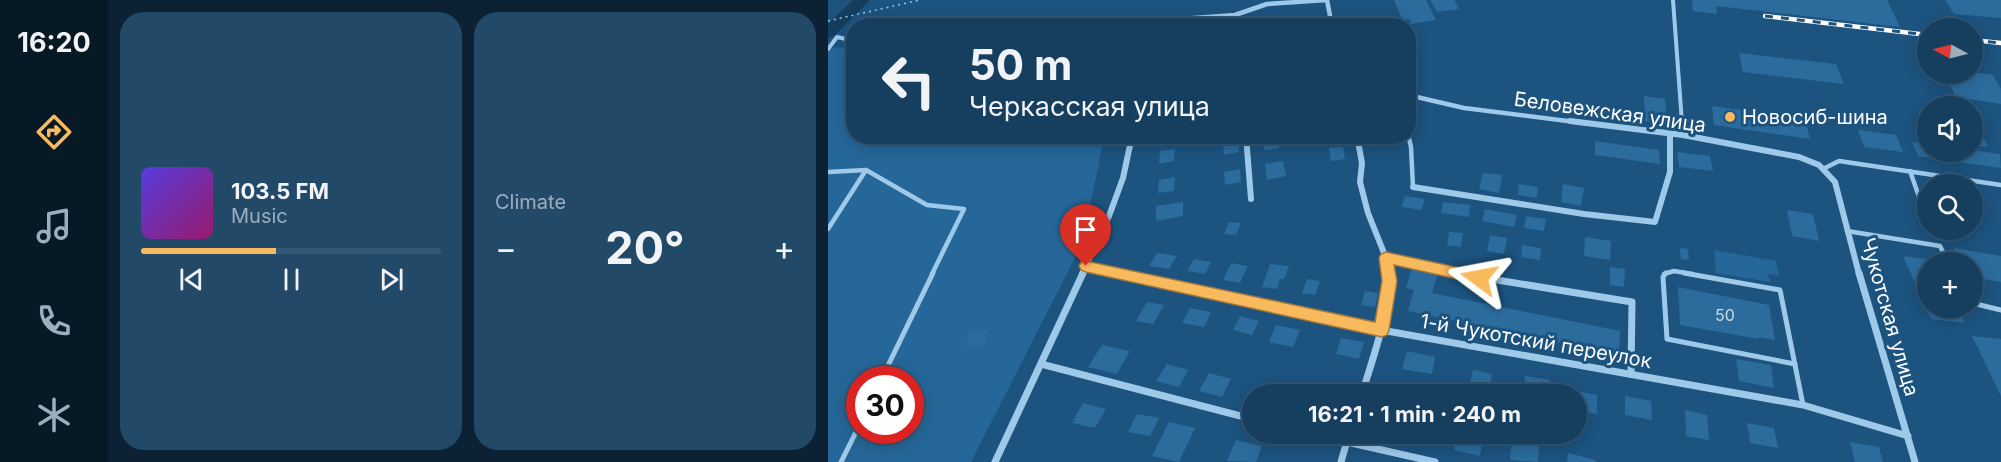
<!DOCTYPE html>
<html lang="en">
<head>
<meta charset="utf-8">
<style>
  :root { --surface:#153e5f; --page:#224968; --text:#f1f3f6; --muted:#9daebd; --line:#345774; --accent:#f9b95d }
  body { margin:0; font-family:Inter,sans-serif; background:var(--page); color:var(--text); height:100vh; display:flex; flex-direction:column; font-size:22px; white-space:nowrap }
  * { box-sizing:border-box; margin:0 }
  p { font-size:20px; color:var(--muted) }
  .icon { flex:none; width:33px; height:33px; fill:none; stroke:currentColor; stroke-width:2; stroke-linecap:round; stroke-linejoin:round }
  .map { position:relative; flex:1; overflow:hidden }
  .details { display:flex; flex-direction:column; gap:12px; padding:12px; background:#0c2234; width:720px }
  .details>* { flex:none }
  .hud { position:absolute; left:18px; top:18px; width:570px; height:126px; border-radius:24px; box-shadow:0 3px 15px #0003,0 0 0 2px var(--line); background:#153e5f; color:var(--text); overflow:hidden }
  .needle { width:39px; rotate:277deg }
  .tools { position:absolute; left:1089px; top:18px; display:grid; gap:12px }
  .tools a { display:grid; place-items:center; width:66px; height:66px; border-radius:50%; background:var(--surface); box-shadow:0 3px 15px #0003,0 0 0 2px var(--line); font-size:30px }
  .speed { position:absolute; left:18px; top:366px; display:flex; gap:12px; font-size:30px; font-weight:700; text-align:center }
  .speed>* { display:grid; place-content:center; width:78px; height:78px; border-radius:50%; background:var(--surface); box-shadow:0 3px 15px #0003,0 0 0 2px var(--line); line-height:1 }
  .speed .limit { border:9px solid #d22; background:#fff; color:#111 }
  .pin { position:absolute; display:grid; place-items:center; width:51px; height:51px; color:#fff; margin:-62px -26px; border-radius:50% 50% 50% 0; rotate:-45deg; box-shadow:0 0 6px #0007 }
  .pin .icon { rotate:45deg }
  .me { position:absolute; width:66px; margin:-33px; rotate:283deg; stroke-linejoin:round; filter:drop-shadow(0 0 4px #0008) }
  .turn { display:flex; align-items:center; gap:21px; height:126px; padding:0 24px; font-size:27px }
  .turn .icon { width:78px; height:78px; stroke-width:2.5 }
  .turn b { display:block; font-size:42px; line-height:51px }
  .big { font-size:45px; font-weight:700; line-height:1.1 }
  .details .card { flex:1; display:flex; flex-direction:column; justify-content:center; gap:9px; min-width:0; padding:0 21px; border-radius:24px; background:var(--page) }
  .song { display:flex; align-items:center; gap:18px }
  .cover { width:72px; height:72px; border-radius:9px; background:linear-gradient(135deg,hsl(250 70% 55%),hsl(320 70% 35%)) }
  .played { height:6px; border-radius:3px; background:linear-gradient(90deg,var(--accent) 45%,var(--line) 45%) }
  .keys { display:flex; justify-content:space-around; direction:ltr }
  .heat { display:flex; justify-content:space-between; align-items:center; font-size:33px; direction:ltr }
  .details .tiles { flex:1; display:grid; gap:12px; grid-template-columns:repeat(2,1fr) }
  .trip { position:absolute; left:414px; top:384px; width:345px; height:60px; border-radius:30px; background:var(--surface); box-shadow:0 3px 15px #0003,0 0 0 2px var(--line); font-weight:700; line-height:60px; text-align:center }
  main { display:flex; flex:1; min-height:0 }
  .tabs { display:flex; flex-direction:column; width:108px; justify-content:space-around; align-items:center; background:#081926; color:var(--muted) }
  .tabs .icon { width:42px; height:42px }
  .tabs .current { color:var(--accent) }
  .tabs b { font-size:27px; color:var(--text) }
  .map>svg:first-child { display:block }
</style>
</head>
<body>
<main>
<nav class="tabs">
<b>16:20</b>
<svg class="icon current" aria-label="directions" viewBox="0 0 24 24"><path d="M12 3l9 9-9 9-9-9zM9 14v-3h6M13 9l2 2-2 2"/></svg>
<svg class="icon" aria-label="music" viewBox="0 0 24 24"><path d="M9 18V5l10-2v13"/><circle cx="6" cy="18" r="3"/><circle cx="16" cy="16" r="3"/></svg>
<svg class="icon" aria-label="phone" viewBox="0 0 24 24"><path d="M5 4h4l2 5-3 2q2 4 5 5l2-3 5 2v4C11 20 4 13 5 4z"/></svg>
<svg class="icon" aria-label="climate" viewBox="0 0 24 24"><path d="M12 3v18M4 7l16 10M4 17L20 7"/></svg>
</nav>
<section class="details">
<div class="tiles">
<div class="card">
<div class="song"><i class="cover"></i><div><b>103.5 FM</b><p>Music</p></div></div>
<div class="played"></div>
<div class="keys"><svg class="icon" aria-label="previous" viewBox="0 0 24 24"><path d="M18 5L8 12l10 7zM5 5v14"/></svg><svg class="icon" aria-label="pause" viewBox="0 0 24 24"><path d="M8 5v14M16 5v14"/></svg><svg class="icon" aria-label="next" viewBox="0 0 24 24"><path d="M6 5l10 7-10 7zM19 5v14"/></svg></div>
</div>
<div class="card"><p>Climate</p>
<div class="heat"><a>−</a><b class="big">20°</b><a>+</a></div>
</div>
</div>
</section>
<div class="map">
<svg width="1173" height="462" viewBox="0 0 1173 462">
  <rect width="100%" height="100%" fill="#1c537f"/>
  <g fill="#256798" fill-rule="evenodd">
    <path d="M 25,47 L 26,136 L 276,137 L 255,242 L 143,462 L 0,462 L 0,48 ZM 32,380 L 82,380 L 82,430 L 32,430 Z"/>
    <polygon points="886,250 948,261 951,275 940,274 942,282 888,273"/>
  </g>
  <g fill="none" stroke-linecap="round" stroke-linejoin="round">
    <polygon fill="#133c5d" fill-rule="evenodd" points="25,0 42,0 6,36 0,38 0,24"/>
  </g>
  <g fill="#2b6c9d">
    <polygon points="566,0 598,0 608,20 583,24 581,19 574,20"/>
    <polygon points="602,0 626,0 631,9 609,12"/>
    <polygon points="864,0 1059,0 1072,27 888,6 889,14 865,11"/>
    <polygon points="1117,0 1173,0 1173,18 1126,14"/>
    <polygon points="488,17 490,25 478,26 477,19"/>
    <polygon points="911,53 1008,64 1016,84 915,72"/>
    <polygon points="1144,72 1165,75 1173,89 1173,104 1128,97 1116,74"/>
    <polygon points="816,96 837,99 839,124 817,121"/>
    <polygon points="884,106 977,119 982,139 886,125"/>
    <polygon points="1030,130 1068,135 1075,152 1036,147"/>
    <polygon points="1144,132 1153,133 1160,147 1144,145"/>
    <polygon points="447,136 450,136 451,148 436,150 435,138"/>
    <polygon points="410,140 411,152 396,155 395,142"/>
    <polygon points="767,141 831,150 832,164 767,155"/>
    <polygon points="1084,142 1100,144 1100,152 1144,150 1172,154 1173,168 1090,156"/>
    <polygon points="515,147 517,159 503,161 501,148"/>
    <polygon points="347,149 346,161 331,164 332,151"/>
    <polygon points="849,152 882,156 885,171 851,167"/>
    <polygon points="455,161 458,176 439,180 437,164"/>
    <polygon points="412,169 413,182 397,185 396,172"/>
    <polygon points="655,173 674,175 671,193 651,189"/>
    <polygon points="347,177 346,191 330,193 331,180"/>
    <polygon points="691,184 710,187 709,198 690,195"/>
    <polygon points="735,184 756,188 753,206 733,202"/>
    <polygon points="577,196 597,199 593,210 574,207"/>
    <polygon points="355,202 355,216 328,221 328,206"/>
    <polygon points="615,202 642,205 641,217 613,213"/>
    <polygon points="657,209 689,215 686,227 654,221"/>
    <polygon points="959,210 985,214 991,241 964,236"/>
    <polygon points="698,216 718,219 716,231 696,228"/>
    <polygon points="401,222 413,223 408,235 396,234"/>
    <polygon points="621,232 635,233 633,247 619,245"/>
    <polygon points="662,235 679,238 676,254 659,251"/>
    <polygon points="757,237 783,241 782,260 756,256"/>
    <polygon points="694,245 713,248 712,260 693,257"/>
    <polygon points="852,248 860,249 861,260 853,259"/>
    <polygon points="1126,248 1173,256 1173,282 1144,277 1144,262 1132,262"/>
    <polygon points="329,253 349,256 341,269 321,266"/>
    <polygon points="1075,256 1106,260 1107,262 1100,262 1100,308 1129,308 1137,323 1103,319"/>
    <polygon points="366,259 383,262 377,274 359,271"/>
    <polygon points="403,263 420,266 412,283 395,280"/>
    <polygon points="442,264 461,266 456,279 452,279 449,289 434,287"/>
    <polygon points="782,267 797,269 796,287 782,285"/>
    <polygon points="584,268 610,273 604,293 792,331 791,355 580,311 586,290 578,288"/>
    <polygon points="479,279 492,281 487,295 474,293"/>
    <polygon points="850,287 941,305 947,340 931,337 931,339 852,325"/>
    <polygon points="537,291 550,293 547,307 533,305"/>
    <polygon points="319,302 336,305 325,324 308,321"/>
    <polygon points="362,308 383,312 376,327 354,323"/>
    <polygon points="412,316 431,321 424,335 405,330"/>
    <polygon points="448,325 472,330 465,347 441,342"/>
    <polygon points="160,330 156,345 137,348 142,332"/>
    <polygon points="1144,336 1173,339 1173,396"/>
    <polygon points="513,338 536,342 531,359 508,354"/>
    <polygon points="274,345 302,351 289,374 260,367"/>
    <polygon points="579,351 607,357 604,374 574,369"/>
    <polygon points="908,359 943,365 946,388 911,381"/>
    <polygon points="339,364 360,370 351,387 328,381"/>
    <polygon points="645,370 664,374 662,387 642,383"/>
    <polygon points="381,373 403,379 394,397 371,391"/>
    <polygon points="697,376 722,380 721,394 696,394"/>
    <polygon points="424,389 439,394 424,394 424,408 417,406"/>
    <polygon points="743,390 769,395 769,414 748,410 748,394 743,394"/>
    <polygon points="797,396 823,401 824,420 797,415"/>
    <polygon points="255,403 278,409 267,428 244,423"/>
    <polygon points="857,410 879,415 881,440 858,436"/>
    <polygon points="309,414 331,418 322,436 300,432"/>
    <polygon points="341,422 367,428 351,462 324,456"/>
    <polygon points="919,423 946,428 950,448 922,443"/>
    <polygon points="629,434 655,435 652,456 626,450"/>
    <polygon points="684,439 711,444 710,462 682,460"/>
    <polygon points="408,440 434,446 428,462 399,461"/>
    <polygon points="1022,442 1051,447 1055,462 1027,462"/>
    <polygon points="740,453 768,460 767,462 739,462"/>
  </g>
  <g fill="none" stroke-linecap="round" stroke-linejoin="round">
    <polyline stroke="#9fc9e9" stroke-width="1.5" stroke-dasharray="2 4" stroke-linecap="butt" points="0,21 92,0"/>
    <g stroke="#9fc9e9" stroke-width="4">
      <polyline points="845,0 854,123"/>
      <polyline points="503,24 521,26"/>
      <polyline points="0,49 9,37 26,41"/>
    </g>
    <g stroke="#9fc9e9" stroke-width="4.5">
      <polyline points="854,121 855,135"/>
      <polyline points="580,134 583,147 585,187"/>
      <polyline points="995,169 1011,161 1173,185"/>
      <polyline points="1082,171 1100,222"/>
      <polyline points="0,172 38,170 99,205 136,209 104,274"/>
      <polyline points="0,229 38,170"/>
      <polyline points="1102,230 1104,234"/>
      <polyline points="1019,231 1112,246 1120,262"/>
      <polyline points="836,274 846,271 864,274"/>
    </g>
    <g stroke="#9fc9e9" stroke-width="5">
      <polyline points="838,273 835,277 839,339 967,364"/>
      <polyline points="856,273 952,290 975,405"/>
      <polyline points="1144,303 1173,310"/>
      <polyline points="53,380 105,273"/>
      <polyline points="13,462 32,424"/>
    </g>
    <g stroke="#9fc9e9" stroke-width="4.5">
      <polyline points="499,0 504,26"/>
      <polyline points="407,15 408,26"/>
      <polyline points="322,26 325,21 407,15 439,4 499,0"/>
      <polyline points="580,95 636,108 755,123"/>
    </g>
    <g stroke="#9fc9e9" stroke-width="6">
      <polyline points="742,121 855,135 971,157 991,165 1007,182 1031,274"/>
      <polyline points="418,136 423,199"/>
      <polyline points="529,136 534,163 532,182 540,213 558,258 560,274"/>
      <polyline points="585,187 756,214 827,222 842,172 842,134"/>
      <polyline points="558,258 633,274"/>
      <polyline points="258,266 296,274"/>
      <polyline points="254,274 281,216 295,178 304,136"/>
    </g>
    <g stroke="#9fc9e9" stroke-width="7">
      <polyline points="289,273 553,330 975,405 1080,436"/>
      <polyline points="626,273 804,302 803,374"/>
      <polyline points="1031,273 1087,462"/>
      <polyline points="213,364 424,419"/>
      <path d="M 534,394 C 544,360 564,307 560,273"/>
      <polyline points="483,434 607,462"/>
      <polyline points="167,462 255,273"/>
      <polyline points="513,462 521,434"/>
    </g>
    <g stroke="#fff" stroke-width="4.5">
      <g id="rail">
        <polyline points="937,16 1100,35"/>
        <polyline points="1144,40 1173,43"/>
      </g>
    </g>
    <use href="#rail" stroke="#1c537f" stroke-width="3" stroke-dasharray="8" stroke-linecap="butt"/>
  </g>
  <polygon fill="#f9b95d" stroke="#a2783c" stroke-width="1.5" points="558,252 651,272 656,274 658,278 656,282 651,284 566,265 569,281 561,330 559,335 554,337 258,272 253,270 251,266 253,262 258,261 547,322 554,281 551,258 553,254"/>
  <circle fill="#f9b95d" stroke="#1c537f" stroke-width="2" cx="902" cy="117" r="6"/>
  <g text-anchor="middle" stroke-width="6" stroke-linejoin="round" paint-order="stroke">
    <g font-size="16" fill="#cadae6">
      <text x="897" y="321">50</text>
    </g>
    <g font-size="20" fill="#fff" stroke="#1c537f">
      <text transform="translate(782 112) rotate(8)" y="7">Беловежская улица</text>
      <text transform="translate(1062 317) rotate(74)" y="7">Чукотская улица</text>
      <text transform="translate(708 341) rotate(10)" y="7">1-й Чукотский переулок</text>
    </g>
    <g font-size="20" fill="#fff" stroke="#1c537f" text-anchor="start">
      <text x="914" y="124">Новосиб-шина</text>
    </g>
  </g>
</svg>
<div class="tools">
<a><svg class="needle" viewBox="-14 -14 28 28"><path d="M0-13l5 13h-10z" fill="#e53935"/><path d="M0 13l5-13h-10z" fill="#9daebd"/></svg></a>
<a><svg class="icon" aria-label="sound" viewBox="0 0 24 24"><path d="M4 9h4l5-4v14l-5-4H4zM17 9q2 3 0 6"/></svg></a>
<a><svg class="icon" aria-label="search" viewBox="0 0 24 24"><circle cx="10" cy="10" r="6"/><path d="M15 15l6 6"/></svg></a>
<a>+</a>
</div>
<div class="speed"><div class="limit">30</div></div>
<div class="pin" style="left:258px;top:266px;background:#d93025"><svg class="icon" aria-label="arrive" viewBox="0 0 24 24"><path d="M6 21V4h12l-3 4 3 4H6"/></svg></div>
<svg class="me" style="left:651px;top:278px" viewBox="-20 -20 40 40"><path d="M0-17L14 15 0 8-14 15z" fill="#f9b95d" stroke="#fff" stroke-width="4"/></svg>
<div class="trip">16:21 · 1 min · 240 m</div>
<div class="hud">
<div class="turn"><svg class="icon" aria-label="left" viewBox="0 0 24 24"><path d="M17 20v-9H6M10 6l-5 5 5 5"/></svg><div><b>50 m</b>Черкасская улица</div></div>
</div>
</div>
</main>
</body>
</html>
